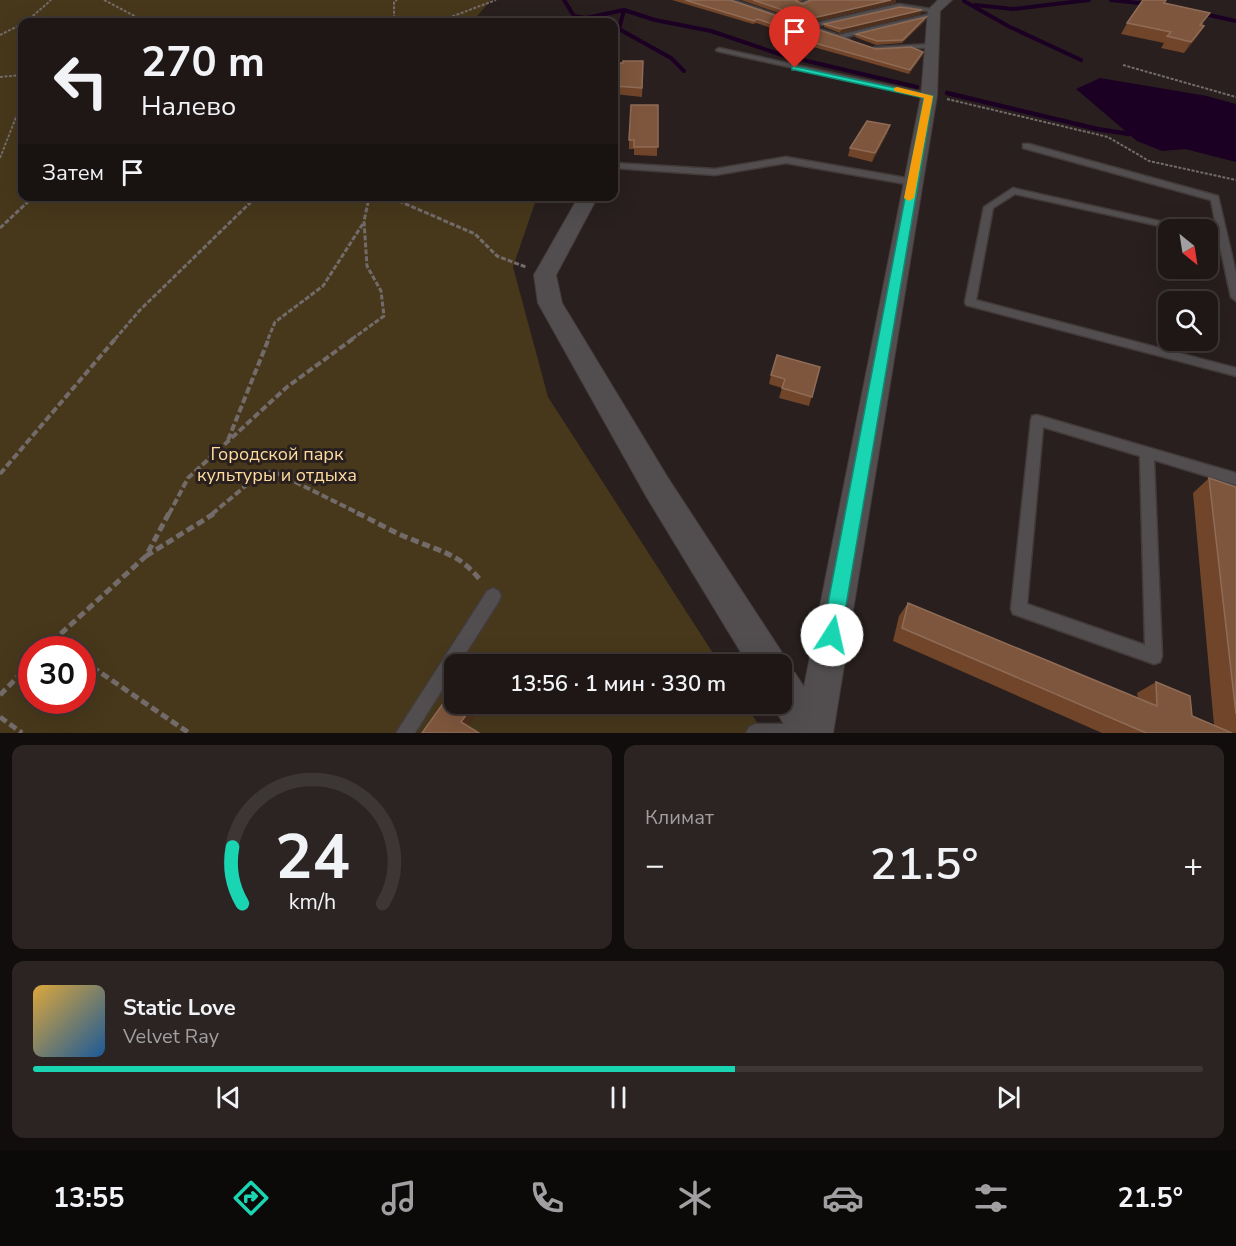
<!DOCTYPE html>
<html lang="ru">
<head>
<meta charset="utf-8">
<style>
  :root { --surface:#1e1716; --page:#2b2423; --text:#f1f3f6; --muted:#a19fa1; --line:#3c3635; --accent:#1ad5b2 }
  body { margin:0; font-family:"Nunito Sans",sans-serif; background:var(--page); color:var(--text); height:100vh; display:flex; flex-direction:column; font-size:22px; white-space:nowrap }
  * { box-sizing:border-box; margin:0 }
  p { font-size:20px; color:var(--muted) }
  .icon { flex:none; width:33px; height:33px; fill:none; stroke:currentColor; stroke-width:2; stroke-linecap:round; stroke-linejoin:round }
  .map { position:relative; height:733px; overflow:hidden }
  .side { display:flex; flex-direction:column; gap:12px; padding:12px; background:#100d0c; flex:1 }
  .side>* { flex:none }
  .top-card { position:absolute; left:18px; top:18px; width:600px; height:183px; border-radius:12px; box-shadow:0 6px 24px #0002,0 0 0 2px var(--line); background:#1e1716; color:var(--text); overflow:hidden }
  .needle { width:39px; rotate:150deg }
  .fabs { position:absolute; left:1158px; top:219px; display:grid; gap:12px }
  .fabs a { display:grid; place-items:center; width:60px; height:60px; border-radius:12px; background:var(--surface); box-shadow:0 6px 24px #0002,0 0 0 2px var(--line); font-size:30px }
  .speed { position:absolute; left:18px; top:636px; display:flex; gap:12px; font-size:30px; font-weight:700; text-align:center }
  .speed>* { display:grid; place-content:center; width:78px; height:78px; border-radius:50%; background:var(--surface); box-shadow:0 6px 24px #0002,0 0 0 2px var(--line); line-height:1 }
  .speed .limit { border:9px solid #d22; background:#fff; color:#111 }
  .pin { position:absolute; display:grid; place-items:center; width:51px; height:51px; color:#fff; margin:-62px -26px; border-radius:50% 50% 50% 0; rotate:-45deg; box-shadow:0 0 6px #0007 }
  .pin .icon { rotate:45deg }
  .me { position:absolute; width:66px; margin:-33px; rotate:10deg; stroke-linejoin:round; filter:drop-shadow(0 0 4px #0008) }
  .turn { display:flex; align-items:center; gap:21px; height:126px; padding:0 24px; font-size:27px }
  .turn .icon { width:78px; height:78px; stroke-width:2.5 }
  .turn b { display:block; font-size:42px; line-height:51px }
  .then { display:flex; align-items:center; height:57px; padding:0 24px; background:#0003; gap:12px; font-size:22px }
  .big { font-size:45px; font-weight:600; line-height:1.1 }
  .side .widget { flex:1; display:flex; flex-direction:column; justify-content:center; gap:9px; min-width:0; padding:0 21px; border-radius:12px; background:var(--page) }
  .side .dial { align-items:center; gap:0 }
  .dial svg { height:156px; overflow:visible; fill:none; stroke:var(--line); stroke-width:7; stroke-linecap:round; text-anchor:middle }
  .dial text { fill:var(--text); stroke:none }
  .song { display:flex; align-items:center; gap:18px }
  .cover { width:72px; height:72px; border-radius:9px; background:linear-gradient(135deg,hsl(40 70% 55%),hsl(210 70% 35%)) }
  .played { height:6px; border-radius:3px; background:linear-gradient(90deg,var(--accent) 60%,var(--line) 60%) }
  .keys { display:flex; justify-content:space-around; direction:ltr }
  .heat { display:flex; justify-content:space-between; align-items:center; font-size:33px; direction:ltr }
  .side .tiles { flex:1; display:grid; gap:12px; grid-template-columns:1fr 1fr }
  .widget:last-child { grid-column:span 2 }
  .trip { position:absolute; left:444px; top:654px; width:348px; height:60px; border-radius:12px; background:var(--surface); box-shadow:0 6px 24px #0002,0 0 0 2px var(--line); font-weight:600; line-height:60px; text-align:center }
  .tab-bar { display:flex; height:96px; justify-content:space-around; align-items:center; background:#0c0909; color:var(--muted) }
  .tab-bar .icon { width:42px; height:42px }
  .tab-bar .current { color:var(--accent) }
  .tab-bar b { font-size:27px; color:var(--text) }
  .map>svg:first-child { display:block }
</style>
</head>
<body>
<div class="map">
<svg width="1236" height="733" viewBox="0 0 1236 733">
  <rect width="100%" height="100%" fill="#281f1e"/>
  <path fill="#47381b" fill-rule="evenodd" d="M 0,0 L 491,0 L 472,22 L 22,22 L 22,196 L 537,197 L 513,267 L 548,397 L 720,664 L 454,664 L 454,704 L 745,704 L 764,733 L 0,733 ZM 32,650 L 82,650 L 82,700 L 32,700 Z"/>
  <polygon fill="#1c0023" points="1100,78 1207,96 1236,104 1236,162 1185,149 1162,151 1137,141 1076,89"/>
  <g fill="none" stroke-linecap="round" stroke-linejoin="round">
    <g stroke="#1c0023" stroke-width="4">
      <polyline points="564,0 574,16 586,18 624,10 655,20 711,31 782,55 917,87"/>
      <polyline points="1111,0 1148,4"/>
      <polyline points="964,1 1008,26 1081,60"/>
      <polyline points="975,5 1013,9 1089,0"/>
      <polyline points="624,10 619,29 671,58 684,71"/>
      <polyline points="1200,13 1236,21"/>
    </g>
    <polyline stroke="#1c0023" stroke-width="4.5" points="947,93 1097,129 1129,134"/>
    <g stroke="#433a3a" stroke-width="3">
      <g id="service">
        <polygon points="725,0 734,0 808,25 899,4 937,10 934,12 899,8 814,27 839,35 934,13 937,15 846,37 850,40 847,42"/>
        <polygon points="807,0 815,0 801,6 798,4"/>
        <polygon points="933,44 936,46 935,47 875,51 872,49 875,47"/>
        <polygon points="719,48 929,94 933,96 929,98 717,51 716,50"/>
        <polygon points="1023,144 1029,144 1218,196 1236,273 1236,301 1231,297 1218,238 1208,235 1206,230 1217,231 1211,200 1023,148"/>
        <polygon points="786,157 912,179 916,182 912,185 786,163 715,175 614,168 614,163 715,169"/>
        <polygon points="1013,188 1199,230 1178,230 1015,194 993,208 976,300 1236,368 1236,376 966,305 965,302 984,207"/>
        <path d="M 1037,415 L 1236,473 L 1236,485 L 1154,460 L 1162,656 L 1160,662 L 1154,664 L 1013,614 L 1011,609 L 1031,420 L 1032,416 ZM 1043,427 L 1140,456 L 1145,645 L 1027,604 Z"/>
        <polygon points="493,588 499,591 501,596 499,601 459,664 454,664 454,671 415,733 396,733 487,591"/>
        <polygon points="755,724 798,724 804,727 807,733 746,733 749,727"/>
      </g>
    </g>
    <g stroke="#433a3a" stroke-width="2">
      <polygon id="minor" points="938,0 952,0 940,11 937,96 833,733 789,733 772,704 782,704 782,664 748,664 646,496 538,303 534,275 579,196 598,196 556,275 562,303 668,478 781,651 786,664 784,668 795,673 804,687 921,96 928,10"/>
    </g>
    <g stroke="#736b6a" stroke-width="2" stroke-dasharray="3 1.5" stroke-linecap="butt">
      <polyline points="104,0 146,22"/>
      <polyline points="26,22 51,0"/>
      <polyline points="391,22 394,17 394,2 397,0"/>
      <polyline points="446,22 448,18 496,0"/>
      <polyline points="0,35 22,24"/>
      <polyline points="1123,65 1236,97"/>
      <polyline points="0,77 22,75"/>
      <polyline points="947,99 1108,137 1149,161 1236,180"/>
      <polyline points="0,158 22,102"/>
      <polyline points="386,196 395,200"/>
      <polyline points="31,200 35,196"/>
      <polyline points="253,200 257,196"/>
      <polyline points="368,200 369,196"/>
    </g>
    <g stroke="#736b6a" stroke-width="3" stroke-dasharray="5 2" stroke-linecap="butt">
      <polyline points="392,198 475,234 497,256 526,267"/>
      <polyline points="0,228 32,198"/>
      <polyline points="115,339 140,310 255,198"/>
      <polyline points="268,339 275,322 323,286 364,222"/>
      <polyline points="352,339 384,316 381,291 367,266 364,221 369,198"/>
    </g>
    <g stroke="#736b6a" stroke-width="4" stroke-dasharray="7 3" stroke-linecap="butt">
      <polyline points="228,440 269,338"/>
      <polyline points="0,474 116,338"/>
      <polyline points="169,514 188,478 287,387 354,338"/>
      <polyline points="212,514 261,473 275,472 360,514"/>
    </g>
    <g stroke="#736b6a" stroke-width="5" stroke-dasharray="8 4" stroke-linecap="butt">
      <path d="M 357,513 C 375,521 392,532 411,539 C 441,552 459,553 481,581"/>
      <polyline points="146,556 215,513"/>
      <polyline points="52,639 67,650"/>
      <polyline points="43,650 146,556 169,513"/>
      <polyline points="82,660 189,733"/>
      <polyline points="0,695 32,662"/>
      <polyline points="0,717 22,733"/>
    </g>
    <use href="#service" fill="#524e50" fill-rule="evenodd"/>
    <use href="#minor" fill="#524e50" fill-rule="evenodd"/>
  </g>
  <g fill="#714529">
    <polygon points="672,0 730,0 876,49 923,52 922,56 909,74 810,46 811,41 756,23 753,24"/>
    <polygon points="741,0 803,0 799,2 803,4 811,0 896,0 895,3 808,23"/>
    <polygon points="1165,3 1204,24 1202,26 1204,26 1197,37 1184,53 1161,48 1164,43 1121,34 1127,23"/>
    <polygon points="921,14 840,33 824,27 824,24"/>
    <polygon points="926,17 925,21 902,43 876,45 855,37 856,34"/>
    <polygon points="643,61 642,97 614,94 614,63"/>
    <polygon points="658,105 657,156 634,155 634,149 629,149 629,140"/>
    <polygon points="890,125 887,134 872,162 848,156 850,148"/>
    <polygon points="820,367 809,406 779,398 782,388 769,384 771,375"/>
    <polygon points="1209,478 1236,487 1236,733 1102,733 893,641 899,616 908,603 1138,698 1137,693 1156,682 1192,716 1214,725 1193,493"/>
  </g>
  <g fill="#4e2f1c">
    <polygon points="891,0 896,0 895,3 808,23 809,19"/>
    <polygon points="922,10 921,14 840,33 841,29"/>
    <polygon points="926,17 925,21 902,43 903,40"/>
    <polygon points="1204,26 1197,37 1184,53 1191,42"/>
    <polygon points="923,52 922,56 909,74 910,70"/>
    <polygon points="890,125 887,134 872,162 875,153"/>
    <polygon points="474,704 481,704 482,706 465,731 461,722"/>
  </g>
  <g fill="#7e563d" stroke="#8f6c57" stroke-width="1.5">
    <polygon points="685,0 730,0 876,49 911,47 923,52 910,70 811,42 816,38 757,19 754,21"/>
    <polygon points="753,0 798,0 796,1 803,4 811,0 891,0 809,19"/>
    <polygon points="1143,0 1166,0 1164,3 1210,13 1200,25 1204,26 1191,42 1167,36 1171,32 1127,23"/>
    <polygon points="900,7 922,10 841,29 824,24"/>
    <polygon points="926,17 903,40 877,41 856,34"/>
    <polygon points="623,61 643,61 642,88 614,86 614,63 623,63"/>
    <polygon points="631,105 658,105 658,147 634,147 634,140 629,140"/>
    <polygon points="867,121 890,125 875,153 850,148"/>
    <polygon points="777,355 820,367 812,397 782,388 785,379 771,375"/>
    <polygon points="1209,478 1236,487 1236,714"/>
    <polygon points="908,603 1157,706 1156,682 1190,696 1192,716 1232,733 1146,733 902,628"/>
    <polygon points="454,688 454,704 474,704 461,722 479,733 422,733"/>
  </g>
  <polygon fill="#1ad5b2" stroke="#118a74" stroke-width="1.5" points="792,66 933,96 841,635 838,642 832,645 825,642 822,635 924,98 795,70 792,70"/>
  <polygon fill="#f59e0b" points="897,87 933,96 914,198 909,201 904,198 924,98 894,91 894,88"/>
  <g text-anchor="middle" stroke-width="6" stroke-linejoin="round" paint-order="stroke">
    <g font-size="18" fill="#ffdd9f" stroke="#281f1e">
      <text x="277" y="460">Городской парк<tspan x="277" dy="21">культуры и отдыха</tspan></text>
    </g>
  </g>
</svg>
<div class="fabs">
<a><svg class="needle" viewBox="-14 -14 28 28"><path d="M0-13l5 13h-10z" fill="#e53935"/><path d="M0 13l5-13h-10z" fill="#a19fa1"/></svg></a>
<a><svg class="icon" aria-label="search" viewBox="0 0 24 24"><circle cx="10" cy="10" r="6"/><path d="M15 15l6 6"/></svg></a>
</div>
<div class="speed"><div class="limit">30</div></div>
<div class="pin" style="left:795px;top:68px;background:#d93025"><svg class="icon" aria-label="arrive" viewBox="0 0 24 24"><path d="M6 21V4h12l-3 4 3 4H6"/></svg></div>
<svg class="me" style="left:832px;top:635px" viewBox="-20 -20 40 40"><circle r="19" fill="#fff"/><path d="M0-13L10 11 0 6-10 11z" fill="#1ad5b2"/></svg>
<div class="trip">13:56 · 1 мин · 330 m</div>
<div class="top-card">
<div class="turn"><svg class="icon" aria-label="left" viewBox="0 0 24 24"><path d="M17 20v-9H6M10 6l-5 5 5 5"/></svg><div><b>270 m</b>Налево</div></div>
<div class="then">Затем<svg class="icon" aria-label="arrive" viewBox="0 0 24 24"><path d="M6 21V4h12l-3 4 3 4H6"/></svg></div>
</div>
</div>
<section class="side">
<div class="tiles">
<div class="widget dial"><svg viewBox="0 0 100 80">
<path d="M14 69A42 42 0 1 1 86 69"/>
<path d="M14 69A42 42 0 0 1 9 40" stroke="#1ad5b2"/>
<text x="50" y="56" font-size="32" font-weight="700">24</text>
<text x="50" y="72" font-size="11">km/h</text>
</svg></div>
<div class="widget"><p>Климат</p>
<div class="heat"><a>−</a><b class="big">21.5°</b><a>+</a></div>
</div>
<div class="widget">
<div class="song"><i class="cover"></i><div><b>Static Love</b><p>Velvet Ray</p></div></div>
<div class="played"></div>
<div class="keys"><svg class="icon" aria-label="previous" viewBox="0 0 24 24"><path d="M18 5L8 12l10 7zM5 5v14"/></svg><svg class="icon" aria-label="pause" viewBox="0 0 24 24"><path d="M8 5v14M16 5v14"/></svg><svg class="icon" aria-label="next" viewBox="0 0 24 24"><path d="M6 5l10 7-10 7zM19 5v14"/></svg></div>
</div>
</div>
</section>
<nav class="tab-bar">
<b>13:55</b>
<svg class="icon current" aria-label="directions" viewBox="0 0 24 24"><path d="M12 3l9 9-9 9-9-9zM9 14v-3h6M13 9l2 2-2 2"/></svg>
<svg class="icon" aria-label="music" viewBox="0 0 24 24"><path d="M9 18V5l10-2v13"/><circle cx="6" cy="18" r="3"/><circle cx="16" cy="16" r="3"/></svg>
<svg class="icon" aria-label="phone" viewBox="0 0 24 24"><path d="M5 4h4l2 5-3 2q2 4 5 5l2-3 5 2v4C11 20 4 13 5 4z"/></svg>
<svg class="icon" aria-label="climate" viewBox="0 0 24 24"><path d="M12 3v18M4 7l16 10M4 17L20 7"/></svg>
<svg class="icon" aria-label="car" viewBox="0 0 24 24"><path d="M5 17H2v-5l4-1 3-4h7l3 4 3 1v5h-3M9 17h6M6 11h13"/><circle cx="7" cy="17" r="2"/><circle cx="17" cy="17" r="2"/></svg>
<svg class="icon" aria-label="filters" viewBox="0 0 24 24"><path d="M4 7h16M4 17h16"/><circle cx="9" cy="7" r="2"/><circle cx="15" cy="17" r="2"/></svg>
<b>21.5°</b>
</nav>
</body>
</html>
